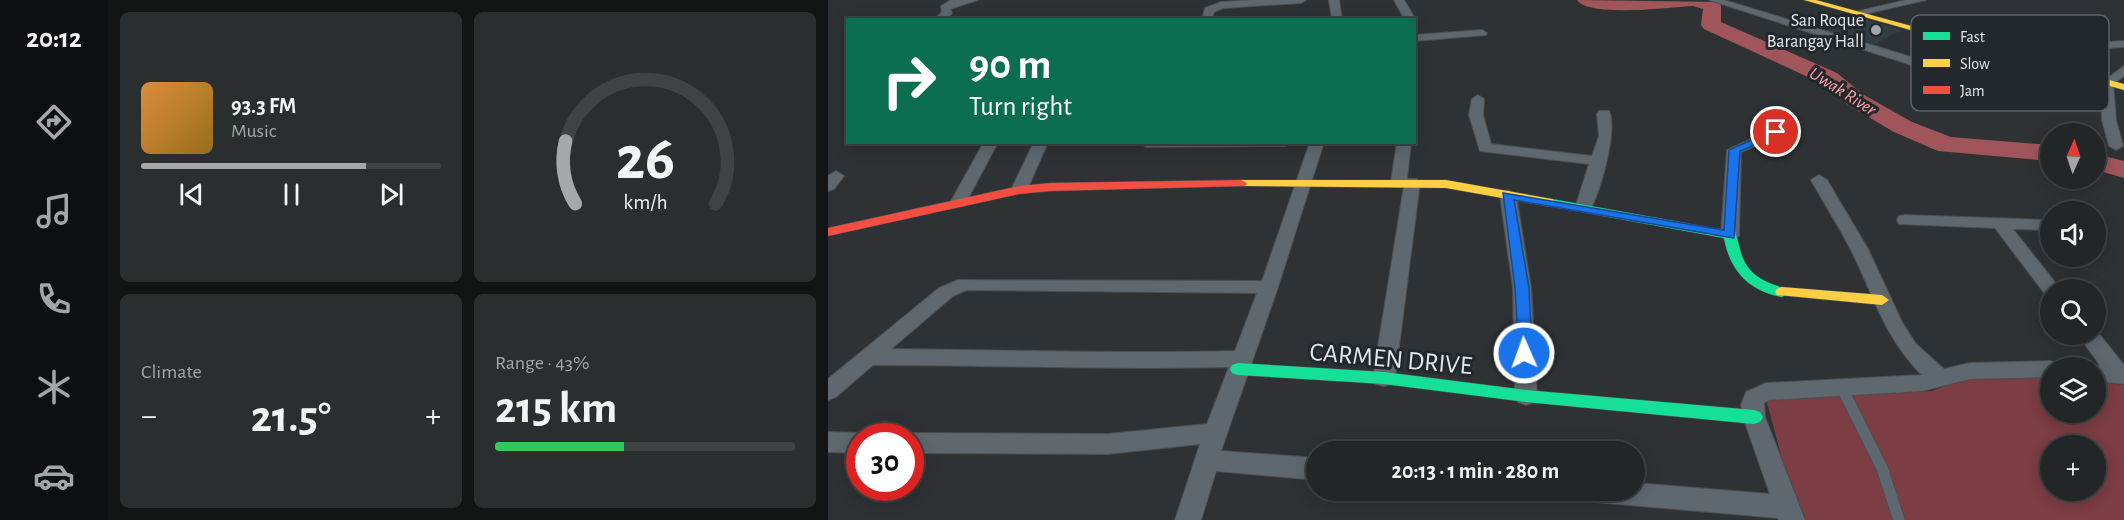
<!DOCTYPE html>
<html lang="en">
<head>
<meta charset="utf-8">
<style>
  :root { --surface:#232627; --page:#2b2e2f; --text:#f1f3f6; --muted:#a3a5a7; --line:#404344; --accent:#a5a8ab }
  body { margin:0; font-family:"Alegreya Sans",sans-serif; background:var(--page); color:var(--text); height:100vh; display:flex; flex-direction:column; font-size:22px; white-space:nowrap }
  * { box-sizing:border-box; margin:0 }
  p { font-size:20px; color:var(--muted) }
  .icon { flex:none; width:33px; height:33px; fill:none; stroke:currentColor; stroke-width:2; stroke-linecap:round; stroke-linejoin:round }
  .map { position:relative; flex:1; overflow:hidden }
  .details { display:flex; flex-direction:column; gap:12px; padding:12px; background:#131515; width:720px }
  .details>* { flex:none }
  .guide { position:absolute; left:18px; top:18px; width:570px; height:126px; border-radius:0px; box-shadow:0 3px 15px #0003,0 0 0 2px var(--line); background:#0b6e4f; color:#fff; overflow:hidden }
  .needle { width:39px; rotate:3deg }
  .controls { position:absolute; left:1212px; top:123px; display:grid; gap:12px }
  .controls a { display:grid; place-items:center; width:66px; height:66px; border-radius:50%; background:var(--surface); box-shadow:0 3px 15px #0003,0 0 0 2px var(--line); font-size:30px }
  .speed { position:absolute; left:18px; top:423px; display:flex; gap:12px; font-size:30px; font-weight:700; text-align:center }
  .speed>* { display:grid; place-content:center; width:78px; height:78px; border-radius:50%; background:var(--surface); box-shadow:0 3px 15px #0003,0 0 0 2px var(--line); line-height:1 }
  .speed .limit { border:9px solid #d22; background:#fff; color:#111 }
  .pin { position:absolute; display:grid; place-items:center; width:51px; height:51px; color:#fff; margin:-26px; border:3px solid #fff; border-radius:50%; box-shadow:0 2px 6px #0007 }
  .me { position:absolute; width:66px; margin:-33px; rotate:358deg; stroke-linejoin:round; filter:drop-shadow(0 0 4px #0008) }
  .turn { display:flex; align-items:center; gap:21px; height:126px; padding:0 24px; font-size:27px }
  .turn .icon { width:78px; height:78px; stroke-width:2.5 }
  .turn b { display:block; font-size:42px; line-height:51px }
  .big { font-size:45px; font-weight:600; line-height:1.1 }
  .details .card { flex:1; display:flex; flex-direction:column; justify-content:center; gap:9px; min-width:0; padding:0 21px; border-radius:9px; background:var(--page) }
  .details .dial { align-items:center; gap:0 }
  .dial svg { height:156px; overflow:visible; fill:none; stroke:var(--line); stroke-width:7; stroke-linecap:round; text-anchor:middle }
  .dial text { fill:var(--text); stroke:none }
  .song { display:flex; align-items:center; gap:18px }
  .cover { width:72px; height:72px; border-radius:9px; background:linear-gradient(135deg,hsl(30 70% 55%),hsl(40 70% 35%)) }
  .played { height:6px; border-radius:3px; background:linear-gradient(90deg,var(--accent) 75%,var(--line) 75%) }
  .keys { display:flex; justify-content:space-around; direction:ltr }
  .heat { display:flex; justify-content:space-between; align-items:center; font-size:33px; direction:ltr }
  .charge { height:9px; border-radius:4px; background:linear-gradient(90deg,#34c759 43%,var(--line) 0) }
  .details .tiles { flex:1; display:grid; gap:12px; grid-template-columns:repeat(2,1fr) }
  .trip { position:absolute; left:478px; top:441px; width:339px; height:60px; border-radius:30px; background:var(--surface); box-shadow:0 3px 15px #0003,0 0 0 2px var(--line); font-weight:600; line-height:60px; text-align:center }
  main { display:flex; flex:1; min-height:0 }
  .tabs { display:flex; flex-direction:column; width:108px; justify-content:space-around; align-items:center; background:#0e0f10; color:var(--muted) }
  .tabs .icon { width:42px; height:42px }
  .tabs .active { color:var(--accent) }
  .tabs b { font-size:27px; color:var(--text) }
  .map>svg:first-child { display:block }
</style>
</head>
<body>
<main>
<nav class="tabs">
<b>20:12</b>
<svg class="icon active" aria-label="directions" viewBox="0 0 24 24"><path d="M12 3l9 9-9 9-9-9zM9 14v-3h6M13 9l2 2-2 2"/></svg>
<svg class="icon" aria-label="music" viewBox="0 0 24 24"><path d="M9 18V5l10-2v13"/><circle cx="6" cy="18" r="3"/><circle cx="16" cy="16" r="3"/></svg>
<svg class="icon" aria-label="phone" viewBox="0 0 24 24"><path d="M5 4h4l2 5-3 2q2 4 5 5l2-3 5 2v4C11 20 4 13 5 4z"/></svg>
<svg class="icon" aria-label="climate" viewBox="0 0 24 24"><path d="M12 3v18M4 7l16 10M4 17L20 7"/></svg>
<svg class="icon" aria-label="car" viewBox="0 0 24 24"><path d="M5 17H2v-5l4-1 3-4h7l3 4 3 1v5h-3M9 17h6M6 11h13"/><circle cx="7" cy="17" r="2"/><circle cx="17" cy="17" r="2"/></svg>
</nav>
<section class="details">
<div class="tiles">
<div class="card">
<div class="song"><i class="cover"></i><div><b>93.3 FM</b><p>Music</p></div></div>
<div class="played"></div>
<div class="keys"><svg class="icon" aria-label="previous" viewBox="0 0 24 24"><path d="M18 5L8 12l10 7zM5 5v14"/></svg><svg class="icon" aria-label="pause" viewBox="0 0 24 24"><path d="M8 5v14M16 5v14"/></svg><svg class="icon" aria-label="next" viewBox="0 0 24 24"><path d="M6 5l10 7-10 7zM19 5v14"/></svg></div>
</div>
<div class="card dial"><svg viewBox="0 0 100 80">
<path d="M14 69A42 42 0 1 1 86 69"/>
<path d="M14 69A42 42 0 0 1 9 37" stroke="#a5a8ab"/>
<text x="50" y="56" font-size="32" font-weight="700">26</text>
<text x="50" y="72" font-size="11">km/h</text>
</svg></div>
<div class="card"><p>Climate</p>
<div class="heat"><a>−</a><b class="big">21.5°</b><a>+</a></div>
</div>
<div class="card"><p>Range · 43%</p><b class="big">215 km</b><div class="charge"></div></div>
</div>
</section>
<div class="map">
<svg width="1296" height="520" viewBox="0 0 1296 520">
  <rect width="100%" height="100%" fill="#2f3234"/>
  <polygon fill="#323c43" points="1026,16 1074,30 1042,47 995,32"/>
  <path fill="#7c3d44" fill-rule="evenodd" d="M 1222,376 L 1222,412 L 1268,412 L 1268,381 L 1296,385 L 1296,520 L 978,520 L 954,459 L 938,399 L 1104,391 L 1135,379 ZM 1222,446 L 1268,446 L 1268,490 L 1222,490 Z"/>
  <g fill="none" stroke-linecap="round" stroke-linejoin="round">
    <g fill="#a0555b" fill-rule="evenodd">
      <path d="M 749,0 L 891,2 L 893,6 L 893,22 L 1009,73 L 1036,95 L 1084,122 L 1123,137 L 1222,145 L 1222,161 L 1110,151 L 1066,132 L 1020,105 L 993,83 L 876,29 L 873,25 L 875,9 L 865,6 C 843,7 762,18 749,0 Z"/>
      <polygon points="1268,154 1296,161 1296,178 1268,170"/>
    </g>
    <g stroke="#4d4f50" stroke-width="13">
      <polyline id="lane" points="1014,388 1054,468 1071,520"/>
    </g>
    <g stroke="#4d4f50" stroke-width="2">
      <g id="street">
        <polygon points="123,0 150,0 122,9 124,13 118,20 106,20 114,12 113,6"/>
        <polygon points="425,0 478,0 473,3 395,8 386,12 384,18 375,16 377,8 393,2"/>
        <polygon points="501,0 511,0 514,20 504,20"/>
        <polygon points="566,0 576,0 588,20 587,22 586,20 577,20"/>
        <polygon points="881,0 896,0 1126,70 1133,44 1143,42 1132,92 1126,96 1120,92 1124,78"/>
        <polygon points="1078,0 1098,0 1028,16 1023,13"/>
        <polygon points="654,30 659,33 658,35 586,41 586,35"/>
        <polygon points="1296,41 1296,47 1169,55 1163,52 1169,49"/>
        <polygon points="1296,66 1296,76 1285,84 1288,120 1295,146 1288,150 1281,146 1274,120 1273,83"/>
        <path d="M 650,95 L 656,99 L 655,115 L 663,144 L 764,156 L 771,136 L 769,114 L 771,111 L 781,111 C 790,130 772,194 761,211 L 749,211 L 747,208 L 761,164 L 652,151 L 641,115 L 644,99 Z"/>
        <polygon points="948,128 953,129 953,135 913,152 911,235 908,239 896,239 893,235 899,150"/>
        <polygon points="156,142 170,142 136,206 124,206 122,203"/>
        <polygon points="206,142 220,142 199,190 197,193 185,193 183,190"/>
        <polygon points="464,142 457,146 318,147 311,143"/>
        <path d="M 482,142 L 496,142 L 450,287 L 393,451 L 489,458 L 489,480 L 388,471 L 373,520 L 347,520 L 372,444 L 280,454 L 82,453 L 82,436 L 73,436 L 82,433 L 280,434 L 379,424 L 401,367 C 282,370 164,365 45,365 L 8,397 L 0,400 L 0,379 L 111,288 L 130,280 L 434,281 ZM 139,290 L 429,293 L 407,351 C 292,354 178,350 63,349 L 125,296 Z"/>
        <polygon points="569,142 583,142 579,179 589,179 592,182 567,378 564,384 556,386 548,384 545,378 576,186 566,185 563,182"/>
        <polygon points="8,171 16,176 6,189 0,191 0,176"/>
        <path d="M 991,175 L 999,180 L 1040,249 L 1074,322 L 1088,344 L 1116,369 L 1142,363 L 1222,361 L 1230,363 L 1232,368 L 1222,368 L 1222,377 L 1142,379 L 1094,391 L 941,400 L 936,403 L 937,417 L 977,520 L 951,520 L 950,518 L 755,501 L 746,498 L 743,490 L 807,490 L 807,483 L 942,494 L 915,417 L 913,405 L 918,392 L 938,383 L 1094,375 C 1055,336 1046,295 1022,248 C 1010,225 996,203 983,180 Z"/>
        <polygon points="680,190 688,195 703,288 709,396 706,402 698,405 690,402 687,396 685,288 672,195"/>
        <polygon points="1077,215 1222,220 1222,230 1185,229 1233,290 1222,290 1222,296 1217,294 1167,228 1071,224 1069,220 1071,216"/>
        <polygon points="1268,330 1296,365 1296,384 1268,381 1268,368 1260,368 1272,365 1249,334 1268,334"/>
        <polygon points="0,432 32,433 41,436 32,436 32,453 0,452"/>
      </g>
    </g>
    <g stroke="#4d4f50" stroke-width="1">
      <g id="fast">
        <path d="M 724,199 L 907,232 C 910,239 911,248 914,256 C 922,277 939,283 959,289 L 961,292 L 954,297 C 921,291 902,271 896,238 L 720,206 L 718,203 L 720,200 Z"/>
        <polygon points="410,363 556,372 698,390 926,410 932,412 935,417 932,422 926,424 698,402 556,384 410,375 404,373 402,369 404,365"/>
      </g>
    </g>
    <g stroke="#4d4f50" stroke-width="1">
      <g id="slow">
        <polygon points="976,0 988,0 1296,84 1296,90"/>
        <polygon points="413,180 618,180 724,199 730,203 724,207 618,188 409,186 407,184 409,182"/>
        <polygon points="954,287 1054,295 1061,300 1054,305 949,295 947,292 949,289"/>
      </g>
    </g>
    <g stroke="#4d4f50" stroke-width="1">
      <polygon id="jam" points="413,180 417,182 419,184 417,186 222,191 191,194 0,236 0,228 191,186 222,183"/>
    </g>
    <use href="#lane" stroke="#5f686f" stroke-width="11"/>
    <use href="#street" fill="#5f686f" fill-rule="evenodd"/>
    <use href="#fast" fill="#16e098" fill-rule="evenodd"/>
    <use href="#slow" fill="#ffcf43" fill-rule="evenodd"/>
    <use href="#jam" fill="#f24e42" fill-rule="evenodd"/>
  </g>
  <polygon fill="#1a73e8" stroke="#114b97" stroke-width="1.5" points="948,129 953,132 951,135 912,151 906,238 686,200 701,288 704,353 702,357 691,357 687,288 675,193 896,230 901,150"/>
  <circle fill="#a5a8ab" stroke="#23282c" stroke-width="2" cx="1048" cy="30" r="6"/>
  <g text-anchor="middle" stroke-width="6" stroke-linejoin="round" paint-order="stroke">
    <g font-size="18" fill="#e5e8eb" stroke="#23282c" text-anchor="end">
      <text x="1036" y="26">San Roque<tspan x="1036" dy="21">Barangay Hall</tspan></text>
    </g>
    <g font-size="18" font-style="italic" fill="#fea2a6" stroke="#23282c">
      <text transform="translate(1015 91) rotate(32)" y="6">Uwak River</text>
    </g>
    <g font-size="26" fill="#e5e8eb" stroke="#23282c">
      <text transform="translate(563 358) rotate(5)" y="9">CARMEN DRIVE</text>
    </g>
  </g>
  <rect x="1083" y="15" width="198" height="96" rx="9" fill="#23282c" stroke="#5d6265" stroke-width="1.5"/>
  <rect x="1095" y="32" width="27" height="8" fill="#16e098"/>
  <rect x="1095" y="59" width="27" height="8" fill="#ffcf43"/>
  <rect x="1095" y="86" width="27" height="8" fill="#f24e42"/>
  <g font-size="16" fill="#e5e8eb">
    <text x="1132" y="42">Fast</text>
    <text x="1132" y="69">Slow</text>
    <text x="1132" y="96">Jam</text>
  </g>
</svg>
<div class="controls">
<a><svg class="needle" viewBox="-14 -14 28 28"><path d="M0-13l5 13h-10z" fill="#e53935"/><path d="M0 13l5-13h-10z" fill="#a3a5a7"/></svg></a>
<a><svg class="icon" aria-label="sound" viewBox="0 0 24 24"><path d="M4 9h4l5-4v14l-5-4H4zM17 9q2 3 0 6"/></svg></a>
<a><svg class="icon" aria-label="search" viewBox="0 0 24 24"><circle cx="10" cy="10" r="6"/><path d="M15 15l6 6"/></svg></a>
<a><svg class="icon" aria-label="layers" viewBox="0 0 24 24"><path d="M12 4l9 5-9 5-9-5zM3 14l9 5 9-5"/></svg></a>
<a>+</a>
</div>
<div class="speed"><div class="limit">30</div></div>
<div class="pin" style="left:948px;top:132px;background:#d93025"><svg class="icon" aria-label="arrive" viewBox="0 0 24 24"><path d="M6 21V4h12l-3 4 3 4H6"/></svg></div>
<svg class="me" style="left:696px;top:353px" viewBox="-20 -20 40 40"><circle r="17" fill="#1a73e8" stroke="#fff" stroke-width="3"/><path d="M0-11L8 9 0 5-8 9z" fill="#fff"/></svg>
<div class="trip">20:13 · 1 min · 280 m</div>
<div class="guide">
<div class="turn"><svg class="icon" aria-label="right" viewBox="0 0 24 24"><path d="M7 20v-9h11M14 6l5 5-5 5"/></svg><div><b>90 m</b>Turn right</div></div>
</div>
</div>
</main>
</body>
</html>
